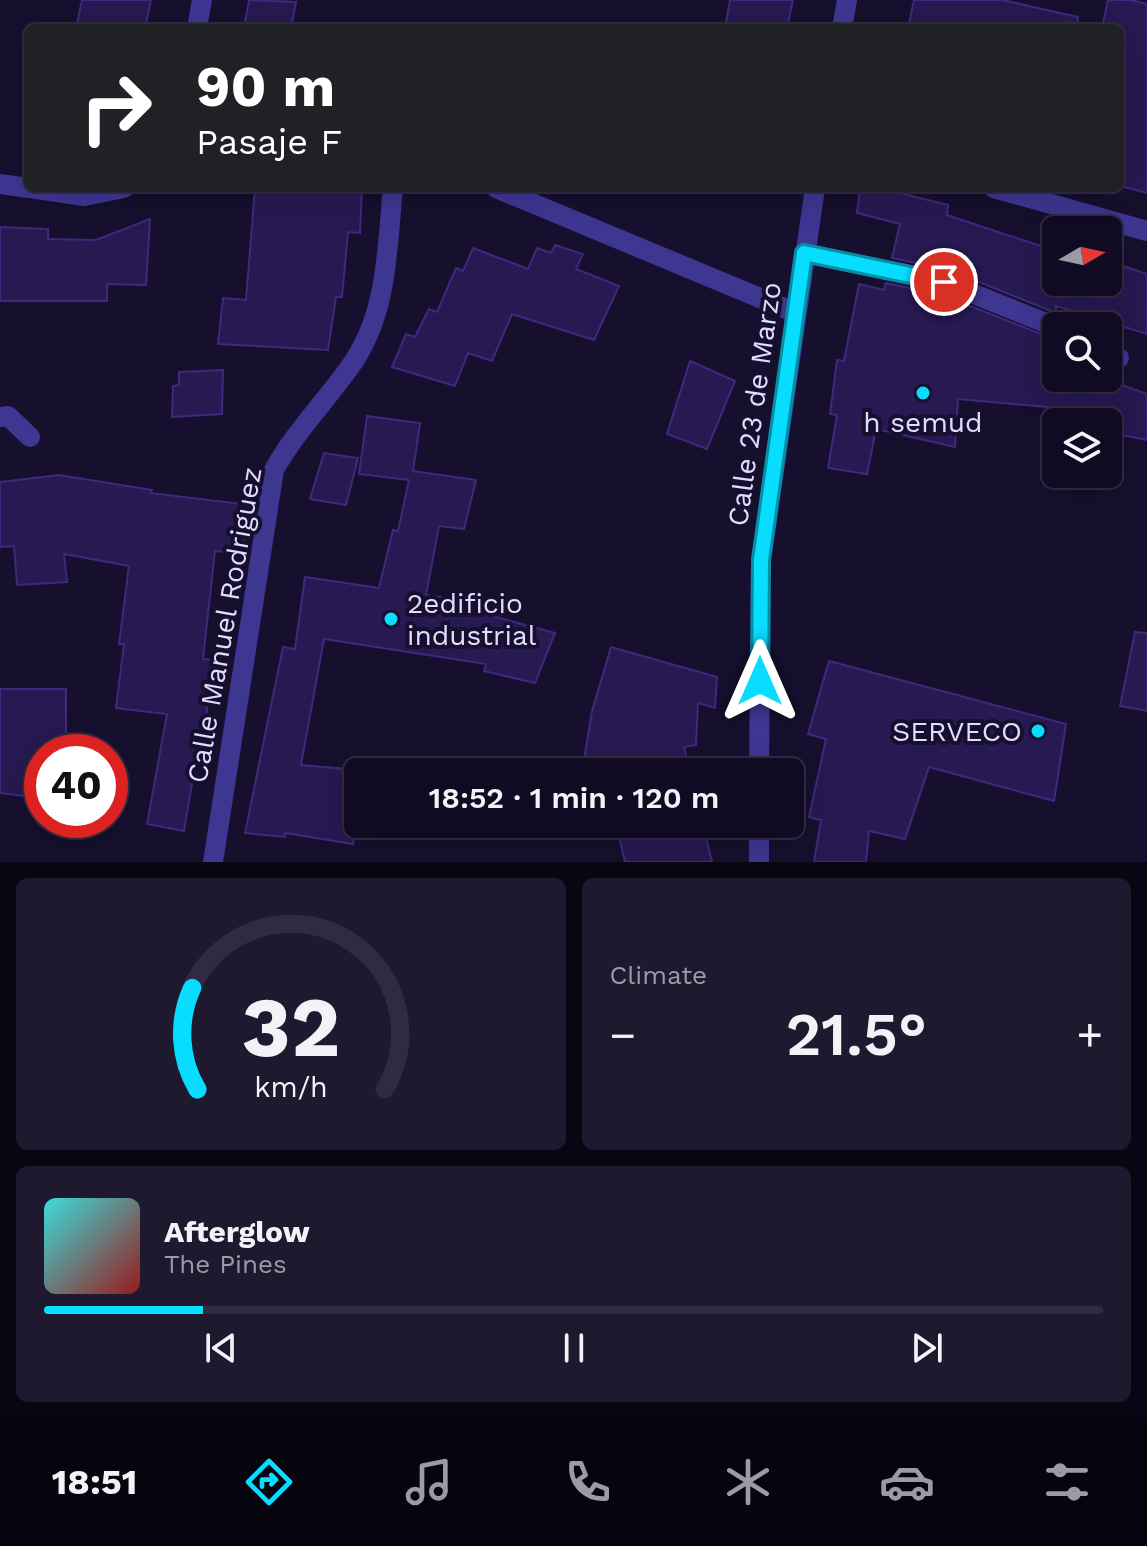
<!DOCTYPE html>
<html lang="en">
<head>
<meta charset="utf-8">
<style>
  :root { --surface:#100b22; --page:#1e192f; --text:#f1f3f6; --muted:#9c9ba5; --line:#302b40; --accent:#08dcff }
  body { margin:0; font-family:"Work Sans",sans-serif; background:var(--page); color:var(--text); height:100vh; display:flex; flex-direction:column; font-size:30px; white-space:nowrap }
  * { box-sizing:border-box; margin:0 }
  p { font-size:26px; color:var(--muted) }
  .icon { flex:none; width:44px; height:44px; fill:none; stroke:currentColor; stroke-width:2; stroke-linecap:round; stroke-linejoin:round }
  .map { position:relative; height:862px; overflow:hidden }
  .side { display:flex; flex-direction:column; gap:16px; padding:16px; background:#090613; flex:1 }
  .side>* { flex:none }
  .top-card { position:absolute; left:24px; top:24px; width:1100px; height:168px; border-radius:12px; box-shadow:0 8px 32px #0002,0 0 0 2px var(--line); background:#202124; color:#fff; overflow:hidden }
  .needle { width:52px; rotate:81deg }
  .controls { position:absolute; left:1042px; top:216px; display:grid; gap:16px }
  .controls a { display:grid; place-items:center; width:80px; height:80px; border-radius:12px; background:var(--surface); box-shadow:0 8px 32px #0002,0 0 0 2px var(--line); font-size:40px }
  .speed { position:absolute; left:24px; top:734px; display:flex; gap:16px; font-size:40px; font-weight:700; text-align:center }
  .speed>* { display:grid; place-content:center; width:104px; height:104px; border-radius:50%; background:var(--surface); box-shadow:0 8px 32px #0002,0 0 0 2px var(--line); line-height:1 }
  .speed .limit { border:12px solid #d22; background:#fff; color:#111 }
  .pin { position:absolute; display:grid; place-items:center; width:68px; height:68px; color:#fff; margin:-34px; border:4px solid #fff; border-radius:50%; box-shadow:0 2px 8px #0007 }
  .me { position:absolute; width:88px; margin:-44px; rotate:0deg; stroke-linejoin:round; filter:drop-shadow(0 0 6px #0008) }
  .turn { display:flex; align-items:center; gap:28px; height:168px; padding:0 40px; font-size:36px }
  .turn .icon { width:104px; height:104px; stroke-width:2.5 }
  .turn b { display:block; font-size:56px; line-height:68px }
  .big { font-size:60px; font-weight:600; line-height:1.1 }
  .side .tile { flex:1; display:flex; flex-direction:column; justify-content:center; gap:12px; min-width:0; padding:0 28px; border-radius:12px; background:var(--page) }
  .side .dial { align-items:center; gap:0 }
  .dial svg { height:208px; overflow:visible; fill:none; stroke:var(--line); stroke-width:7; stroke-linecap:round; text-anchor:middle }
  .dial text { fill:var(--text); stroke:none }
  .song { display:flex; align-items:center; gap:24px }
  .cover { width:96px; height:96px; border-radius:12px; background:linear-gradient(135deg,hsl(180 70% 55%),hsl(0 70% 35%)) }
  .played { height:8px; border-radius:4px; background:linear-gradient(90deg,var(--accent) 15%,var(--line) 15%) }
  .keys { display:flex; justify-content:space-around; direction:ltr }
  .heat { display:flex; justify-content:space-between; align-items:center; font-size:44px; direction:ltr }
  .side .tiles { flex:1; display:grid; gap:16px; grid-template-columns:1fr 1fr }
  .tile:last-child { grid-column:span 2 }
  .trip { position:absolute; left:344px; top:758px; width:460px; height:80px; border-radius:12px; background:var(--surface); box-shadow:0 8px 32px #0002,0 0 0 2px var(--line); font-weight:600; line-height:80px; text-align:center }
  .dock { display:flex; height:128px; justify-content:space-around; align-items:center; background:#06040e; color:var(--muted) }
  .dock .icon { width:56px; height:56px }
  .dock .current { color:var(--accent) }
  .dock b { font-size:36px; color:var(--text) }
  .map>svg:first-child { display:block }
</style>
</head>
<body>
<div class="map">
<svg width="1147" height="862" viewBox="0 0 1147 862">
  <rect width="100%" height="100%" fill="#160f2e"/>
  <g fill="#271951" stroke="#3e297f" stroke-width="2">
    <polygon points="82,0 151,0 145,28 76,28"/>
    <polygon points="249,0 296,2 291,28 244,28"/>
    <polygon points="730,0 793,0 787,28 725,28"/>
    <polygon points="914,0 1002,0 1078,17 1077,28 908,28"/>
    <polygon points="1108,0 1131,0 1147,4 1147,193 1120,186 1120,28 1102,28"/>
    <polygon points="255,188 362,188 360,233 348,232 342,297 336,297 328,350 218,344 223,298 246,300"/>
    <polygon points="860,188 880,188 948,205 947,215 1056,251 1056,282 1108,282 1108,261 1147,274 1147,334 1056,306 1056,313 949,270 892,258 900,224 857,213"/>
    <polygon points="150,219 146,285 107,284 107,301 0,301 0,227 48,229 48,239 96,240"/>
    <polygon points="555,245 583,254 576,269 619,286 594,340 512,314 492,361 468,353 455,386 392,367 406,334 415,337 429,309 437,312 456,268 463,271 473,248 528,269 537,248 551,253"/>
    <polygon points="886,283 940,294 1056,340 1056,378 1103,378 1147,394 1147,440 1121,435 1122,422 1055,422 1058,408 958,399 955,447 876,429 867,474 828,468 837,415 830,414 837,360 844,361 859,284 884,290"/>
    <polygon points="690,361 735,381 707,449 667,434"/>
    <polygon points="223,370 222,414 172,417 173,386 179,385 179,372"/>
    <polygon points="367,416 420,423 413,471 476,480 464,529 439,526 426,595 487,604 485,614 555,633 535,683 484,671 486,664 324,639 301,765 358,770 358,814 353,844 285,833 285,837 245,833 283,647 295,649 305,577 379,588 393,530 398,531 409,480 359,474"/>
    <polygon points="324,453 358,458 346,505 310,499"/>
    <polygon points="59,475 152,490 151,493 250,505 242,554 215,551 203,659 212,660 206,719 203,719 184,831 147,824 167,714 116,708 124,644 119,644 129,566 64,554 67,582 17,585 14,546 0,547 0,482"/>
    <polygon points="1135,632 1147,633 1147,711 1120,706"/>
    <polygon points="611,647 717,677 715,708 698,703 696,745 684,747 690,772 603,772 602,767 582,771 592,711"/>
    <polygon points="829,661 1066,724 1054,801 929,767 905,839 869,831 866,862 814,862 821,820 809,817 826,739 808,734"/>
    <polygon points="0,689 66,689 66,752 42,752 42,798 0,793"/>
    <polygon points="616,824 703,824 712,862 625,862"/>
  </g>
  <g fill="none" stroke-linecap="round" stroke-linejoin="round">
    <g stroke="#3e3691" stroke-width="20">
      <polyline points="197,28 202,0"/>
      <polyline points="842,28 847,0"/>
      <polyline points="0,184 28,188"/>
      <polyline points="30,188 84,196 124,188"/>
      <polyline points="496,188 796,313"/>
      <polyline points="994,188 1147,231"/>
      <polyline points="804,253 944,282 1056,327"/>
      <polyline points="1108,352 1119,358"/>
      <polyline points="0,417 8,416 30,437"/>
      <polyline points="759,772 761,560 815,188"/>
      <path d="M 213,862 L 274,470 C 296,430 329,398 354,361 C 388,310 387,246 393,188"/>
      <polyline points="759,862 759,824"/>
    </g>
  </g>
  <g fill="none" stroke-linecap="round" stroke-linejoin="round">
    <g stroke="#058fa6" stroke-width="20">
      <polyline id="route" points="760,681 761,560 804,253 944,282"/>
    </g>
    <use href="#route" stroke="#08dcff" stroke-width="14"/>
  </g>
  <g fill="#08dcff" stroke="#160f2e" stroke-width="3">
    <circle cx="923" cy="393" r="8"/>
    <circle cx="391" cy="619" r="8"/>
    <circle cx="1038" cy="731" r="8"/>
  </g>
  <g text-anchor="middle" stroke-width="8" stroke-linejoin="round" paint-order="stroke">
    <g font-size="28" fill="#e2dcff" stroke="#160f2e">
      <text transform="translate(754 404) rotate(-82)" y="10">Calle 23 de Marzo</text>
      <text transform="translate(224 625) rotate(-80)" y="10">Calle Manuel Rodriguez</text>
    </g>
    <g font-size="28" fill="#e2dcff" stroke="#160f2e">
      <text x="923" y="432">h semud</text>
      <text x="407" y="613" text-anchor="start">2edificio<tspan x="407" dy="32">industrial</tspan></text>
      <text x="1022" y="741" text-anchor="end">SERVECO</text>
    </g>
  </g>
</svg>
<div class="controls">
<a><svg class="needle" viewBox="-14 -14 28 28"><path d="M0-13l5 13h-10z" fill="#e53935"/><path d="M0 13l5-13h-10z" fill="#9c9ba5"/></svg></a>
<a><svg class="icon" aria-label="search" viewBox="0 0 24 24"><circle cx="10" cy="10" r="6"/><path d="M15 15l6 6"/></svg></a>
<a><svg class="icon" aria-label="layers" viewBox="0 0 24 24"><path d="M12 4l9 5-9 5-9-5zM3 14l9 5 9-5"/></svg></a>
</div>
<div class="speed"><div class="limit">40</div></div>
<div class="pin" style="left:944px;top:282px;background:#d93025"><svg class="icon" aria-label="arrive" viewBox="0 0 24 24"><path d="M6 21V4h12l-3 4 3 4H6"/></svg></div>
<svg class="me" style="left:760px;top:681px" viewBox="-20 -20 40 40"><path d="M0-17L14 15 0 8-14 15z" fill="#08dcff" stroke="#fff" stroke-width="4"/></svg>
<div class="trip">18:52 · 1 min · 120 m</div>
<div class="top-card">
<div class="turn"><svg class="icon" aria-label="right" viewBox="0 0 24 24"><path d="M7 20v-9h11M14 6l5 5-5 5"/></svg><div><b>90 m</b>Pasaje F</div></div>
</div>
</div>
<section class="side">
<div class="tiles">
<div class="tile dial"><svg viewBox="0 0 100 80">
<path d="M14 69A42 42 0 1 1 86 69"/>
<path d="M14 69A42 42 0 0 1 12 30" stroke="#08dcff"/>
<text x="50" y="56" font-size="32" font-weight="700">32</text>
<text x="50" y="72" font-size="11">km/h</text>
</svg></div>
<div class="tile"><p>Climate</p>
<div class="heat"><a>−</a><b class="big">21.5°</b><a>+</a></div>
</div>
<div class="tile">
<div class="song"><i class="cover"></i><div><b>Afterglow</b><p>The Pines</p></div></div>
<div class="played"></div>
<div class="keys"><svg class="icon" aria-label="previous" viewBox="0 0 24 24"><path d="M18 5L8 12l10 7zM5 5v14"/></svg><svg class="icon" aria-label="pause" viewBox="0 0 24 24"><path d="M8 5v14M16 5v14"/></svg><svg class="icon" aria-label="next" viewBox="0 0 24 24"><path d="M6 5l10 7-10 7zM19 5v14"/></svg></div>
</div>
</div>
</section>
<nav class="dock">
<b>18:51</b>
<svg class="icon current" aria-label="directions" viewBox="0 0 24 24"><path d="M12 3l9 9-9 9-9-9zM9 14v-3h6M13 9l2 2-2 2"/></svg>
<svg class="icon" aria-label="music" viewBox="0 0 24 24"><path d="M9 18V5l10-2v13"/><circle cx="6" cy="18" r="3"/><circle cx="16" cy="16" r="3"/></svg>
<svg class="icon" aria-label="phone" viewBox="0 0 24 24"><path d="M5 4h4l2 5-3 2q2 4 5 5l2-3 5 2v4C11 20 4 13 5 4z"/></svg>
<svg class="icon" aria-label="climate" viewBox="0 0 24 24"><path d="M12 3v18M4 7l16 10M4 17L20 7"/></svg>
<svg class="icon" aria-label="car" viewBox="0 0 24 24"><path d="M5 17H2v-5l4-1 3-4h7l3 4 3 1v5h-3M9 17h6M6 11h13"/><circle cx="7" cy="17" r="2"/><circle cx="17" cy="17" r="2"/></svg>
<svg class="icon" aria-label="filters" viewBox="0 0 24 24"><path d="M4 7h16M4 17h16"/><circle cx="9" cy="7" r="2"/><circle cx="15" cy="17" r="2"/></svg>
</nav>
</body>
</html>
